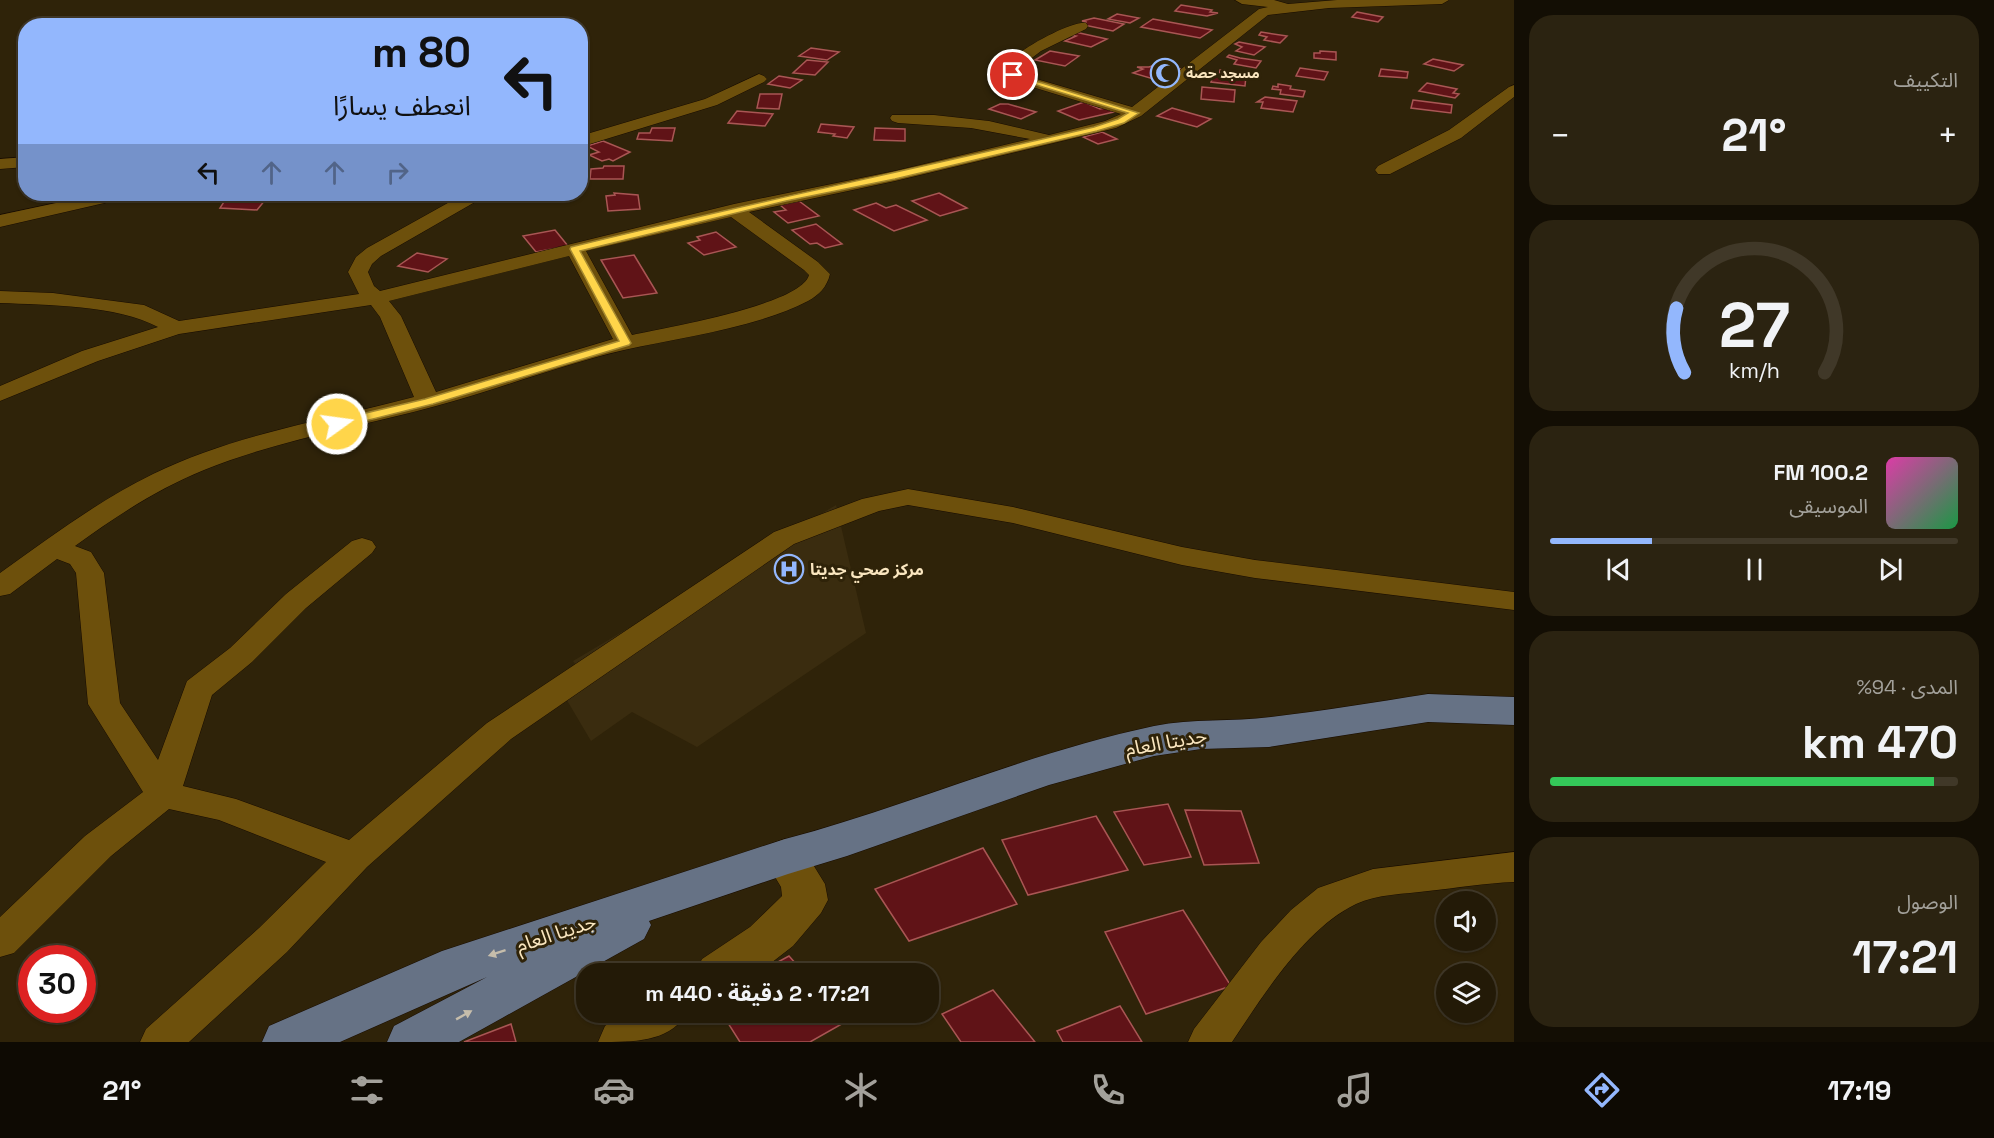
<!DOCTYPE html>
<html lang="ar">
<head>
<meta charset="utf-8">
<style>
  :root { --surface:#231a07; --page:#2b2311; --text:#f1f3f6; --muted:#a3a19b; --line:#403828; --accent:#93b7fd }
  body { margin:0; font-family:"Space Grotesk","Noto Sans Arabic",sans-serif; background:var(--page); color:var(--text); direction:rtl; height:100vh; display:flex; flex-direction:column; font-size:22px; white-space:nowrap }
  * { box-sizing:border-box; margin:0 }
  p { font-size:20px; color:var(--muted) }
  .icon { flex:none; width:33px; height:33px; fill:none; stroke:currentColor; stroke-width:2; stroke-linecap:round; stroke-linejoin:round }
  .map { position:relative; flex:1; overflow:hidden; direction:ltr }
  .sheet { display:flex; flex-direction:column; gap:15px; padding:15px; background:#130e04; width:480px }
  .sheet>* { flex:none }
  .guide { position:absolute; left:18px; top:18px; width:570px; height:183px; border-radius:24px; box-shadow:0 2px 4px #0004,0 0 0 2px var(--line); direction:rtl; background:#93b7fd; color:#111; overflow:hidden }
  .buttons { position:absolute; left:1436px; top:891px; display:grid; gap:12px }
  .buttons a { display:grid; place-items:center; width:60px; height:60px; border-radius:50%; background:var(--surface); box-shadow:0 2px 4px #0004,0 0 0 2px var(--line); font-size:30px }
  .speed { position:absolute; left:18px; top:945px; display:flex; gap:12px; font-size:30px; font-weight:700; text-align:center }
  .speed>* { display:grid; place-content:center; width:78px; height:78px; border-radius:50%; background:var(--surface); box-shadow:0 2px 4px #0004,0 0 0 2px var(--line); line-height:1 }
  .speed .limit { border:9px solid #d22; background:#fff; color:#111 }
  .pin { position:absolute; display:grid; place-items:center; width:51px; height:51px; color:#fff; margin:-26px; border:3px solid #fff; border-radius:50%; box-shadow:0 2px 6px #0007 }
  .me { position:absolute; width:66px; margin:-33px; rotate:76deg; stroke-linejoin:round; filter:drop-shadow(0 0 4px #0008) }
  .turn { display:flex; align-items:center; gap:21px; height:126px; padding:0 18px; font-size:27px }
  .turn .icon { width:78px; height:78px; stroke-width:2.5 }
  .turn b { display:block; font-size:42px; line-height:51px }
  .lanes { display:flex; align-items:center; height:57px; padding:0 18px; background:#0003; justify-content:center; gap:30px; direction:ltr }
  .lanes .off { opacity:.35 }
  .big { font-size:45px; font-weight:700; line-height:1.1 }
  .sheet .tile { flex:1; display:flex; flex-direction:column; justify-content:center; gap:9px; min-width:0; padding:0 21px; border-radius:24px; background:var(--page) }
  .sheet .dial { align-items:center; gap:0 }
  .dial svg { height:156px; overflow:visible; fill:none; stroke:var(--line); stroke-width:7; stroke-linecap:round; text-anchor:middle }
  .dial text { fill:var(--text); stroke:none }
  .song { display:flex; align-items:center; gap:18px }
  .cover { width:72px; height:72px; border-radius:9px; background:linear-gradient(135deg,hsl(320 70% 55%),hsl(140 70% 35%)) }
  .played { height:6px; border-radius:3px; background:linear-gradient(90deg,var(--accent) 25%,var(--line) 25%) }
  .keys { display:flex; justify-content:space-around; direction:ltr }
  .heat { display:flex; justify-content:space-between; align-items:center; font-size:33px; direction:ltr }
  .charge { height:9px; border-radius:4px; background:linear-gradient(90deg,#34c759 94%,var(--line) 0) }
  .trip { position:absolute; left:576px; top:963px; width:363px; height:60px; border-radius:24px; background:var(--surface); box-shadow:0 2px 4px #0004,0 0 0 2px var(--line); font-weight:700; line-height:60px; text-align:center; direction:rtl }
  .menu { display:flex; height:96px; justify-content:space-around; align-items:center; background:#0e0a03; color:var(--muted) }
  .menu .icon { width:42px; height:42px }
  .menu .on { color:var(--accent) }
  .menu b { font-size:27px; color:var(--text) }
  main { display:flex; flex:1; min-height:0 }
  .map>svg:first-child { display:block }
</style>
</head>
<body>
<main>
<section class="sheet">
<div class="tile"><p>التكييف</p>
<div class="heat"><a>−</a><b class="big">21°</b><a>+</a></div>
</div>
<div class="tile dial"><svg viewBox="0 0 100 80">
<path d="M14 69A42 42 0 1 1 86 69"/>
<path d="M14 69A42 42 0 0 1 10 36" stroke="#93b7fd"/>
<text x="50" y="56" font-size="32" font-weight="700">27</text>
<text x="50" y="72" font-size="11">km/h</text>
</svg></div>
<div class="tile">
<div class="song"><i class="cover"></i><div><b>100.2 FM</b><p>الموسيقى</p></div></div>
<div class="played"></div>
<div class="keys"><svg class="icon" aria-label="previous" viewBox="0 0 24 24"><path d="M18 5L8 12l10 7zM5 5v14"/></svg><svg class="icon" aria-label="pause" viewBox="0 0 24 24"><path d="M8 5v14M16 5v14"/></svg><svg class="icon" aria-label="next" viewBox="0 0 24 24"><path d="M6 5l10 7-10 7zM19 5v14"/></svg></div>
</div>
<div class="tile"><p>المدى · 94%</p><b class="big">470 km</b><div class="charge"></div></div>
<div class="tile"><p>الوصول</p><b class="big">17:21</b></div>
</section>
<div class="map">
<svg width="1514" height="1042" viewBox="0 0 1514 1042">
  <rect width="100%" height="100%" fill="#2f2309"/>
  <polygon fill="#3a2c0f" points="836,505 866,633 697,747 632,712 591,741 555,680 577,667 573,661"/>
  <g fill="#601317" stroke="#a95654" stroke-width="1.5">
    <polygon points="1181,5 1212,10 1210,12 1218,13 1207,16 1175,11"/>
    <polygon points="1357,12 1383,17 1378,22 1352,17"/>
    <polygon points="1117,14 1139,18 1130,23 1108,19"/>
    <polygon points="1094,18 1124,24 1113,31 1084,25 1086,22 1082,21"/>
    <polygon points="1153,19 1212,30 1200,38 1141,27"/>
    <polygon points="1075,32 1107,39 1091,47 1065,41 1076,36 1070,35"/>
    <polygon points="1261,32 1287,36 1280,43 1264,40 1267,37 1259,35"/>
    <polygon points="1239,42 1265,47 1254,55 1236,51 1242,47 1235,44"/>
    <polygon points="811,48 839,52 827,60 799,56"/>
    <polygon points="1050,51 1079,56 1065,66 1035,60"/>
    <polygon points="1320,51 1336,52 1336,60 1314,58 1314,53 1320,53"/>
    <polygon points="1229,55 1240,58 1261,61 1256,68 1234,64 1237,60 1227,57"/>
    <polygon points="1433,59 1463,65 1454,71 1424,64"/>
    <polygon points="807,60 828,62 815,75 793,73"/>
    <polygon points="1161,63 1196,74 1167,83 1133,73 1143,69 1137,67 1149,67"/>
    <polygon points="1300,68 1328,72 1324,80 1296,76"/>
    <polygon points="1381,69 1408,72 1407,78 1379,76"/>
    <polygon points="1220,70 1228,71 1227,74 1246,76 1245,86 1211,82 1213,76 1219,76"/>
    <polygon points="779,76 802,80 790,88 768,84"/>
    <polygon points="1427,83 1457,89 1453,93 1459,94 1455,98 1419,91"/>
    <polygon points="1278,84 1291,86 1290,89 1305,91 1303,97 1280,94 1281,90 1272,89 1273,86 1278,87"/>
    <polygon points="1202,87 1235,90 1234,102 1201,99"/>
    <polygon points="760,94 782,94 779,109 757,108"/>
    <polygon points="1265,97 1297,101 1293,112 1261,108 1263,102 1257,102"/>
    <polygon points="1413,100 1452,105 1451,113 1411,108"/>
    <polygon points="1084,102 1100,109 1105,108 1114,112 1079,120 1058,111"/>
    <polygon points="1000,104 1008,104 1036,112 1021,119 989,109"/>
    <polygon points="1172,108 1211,119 1197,127 1157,116"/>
    <polygon points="737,111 773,114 765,126 728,123"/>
    <polygon points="821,124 854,127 847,138 833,136 835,134 818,132"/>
    <polygon points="652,128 675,128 672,141 637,139 639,133 650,133"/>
    <polygon points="875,128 905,129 905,141 874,140"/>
    <polygon points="1102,132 1117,139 1098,144 1083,137"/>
    <polygon points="603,141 630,152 613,161 609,159 602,161 589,155 599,152 587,146"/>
    <polygon points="604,166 624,166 623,179 590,179 591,169 603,168"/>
    <polygon points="614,193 638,195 640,209 608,211 606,196 615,195"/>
    <polygon points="939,193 967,208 940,216 912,201"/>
    <polygon points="229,194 270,194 257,210 220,208"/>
    <polygon points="799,201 819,216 788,223 774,212 786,210 780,205"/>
    <polygon points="876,203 886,208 896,205 927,220 894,231 854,210"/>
    <polygon points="816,224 842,244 825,248 817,243 810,244 792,230"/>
    <polygon points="555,230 568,246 536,252 523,236"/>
    <polygon points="716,232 736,247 704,255 688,243 700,240 697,237"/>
    <polygon points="417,253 447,259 428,272 398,266"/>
    <polygon points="634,255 657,293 623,298 601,260"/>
    <polygon points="1168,804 1191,857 1144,865 1114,812"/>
    <polygon points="1185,810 1241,811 1259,863 1204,865"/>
    <polygon points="1096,816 1128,870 1028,895 1002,840"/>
    <polygon points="983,848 1017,904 909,941 875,889"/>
    <polygon points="1183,910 1231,986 1146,1014 1105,932"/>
    <polygon points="789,956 805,974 756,974"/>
    <polygon points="993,990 1035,1042 961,1042 942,1014"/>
    <polygon points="1120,1006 1142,1042 1063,1042 1057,1031"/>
    <polygon points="721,1012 840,1012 847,1021 810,1042 740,1042"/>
    <polygon points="511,1024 516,1042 464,1042"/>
  </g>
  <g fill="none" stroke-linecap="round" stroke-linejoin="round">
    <g stroke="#170b00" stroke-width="1">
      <g id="minor">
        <path d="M 1235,0 L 1274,0 L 1288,4 L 1337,0 L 1449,0 L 1442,4 L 1329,8 L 1268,15 L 1141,116 L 1116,128 L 895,181 L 749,212 L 818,262 L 830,274 C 827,287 819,295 808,301 C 756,328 681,337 624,350 C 560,365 499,389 436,406 C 359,427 278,440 204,470 C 157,489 115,517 75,546 L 91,552 L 104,573 L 120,703 L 158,760 L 187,681 L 230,648 L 286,594 L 352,541 L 362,538 L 372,541 L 376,547 L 372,553 L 306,608 L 252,662 L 212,695 L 183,786 L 236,799 L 349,840 L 487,723 L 774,532 L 862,499 L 908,489 L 1013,507 L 1182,547 L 1255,560 L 1514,592 L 1514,610 L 1255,578 L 1182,565 L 1013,523 L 908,505 L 879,511 L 794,544 L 511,739 L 367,867 L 287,952 L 189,1042 L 140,1042 L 146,1029 L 259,928 L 326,862 L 219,820 L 169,809 L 111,856 L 14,953 L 0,957 L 0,917 L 85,836 L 143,792 L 88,704 L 76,573 L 70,564 L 57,559 L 10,594 L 0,596 L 0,573 C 49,538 98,501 153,474 C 235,434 327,420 414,397 L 380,317 L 371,305 L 179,334 L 98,361 L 0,401 L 0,386 L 82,351 L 158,327 C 117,305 47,305 0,303 L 0,291 L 53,293 L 144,305 L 179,321 L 359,294 L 348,272 L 356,257 L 367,248 L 464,194 L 485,194 L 482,198 L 381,256 L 372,264 L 368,272 L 374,286 L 380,291 L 734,204 L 895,171 L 1030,139 L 971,128 L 898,123 L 892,121 L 890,118 L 892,115 L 934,115 L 989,121 L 1049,135 L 1105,121 L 1121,114 L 1013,81 L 1002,72 C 1003,57 1071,20 1086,23 L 1088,26 L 1086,29 L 1041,51 L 1016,70 L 1023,75 L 1132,107 L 1259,9 L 1268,7 L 1242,4 ZM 731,217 L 804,270 L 809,275 C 801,305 664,328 632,335 L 586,251 ZM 569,256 L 613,339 L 436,392 L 401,316 L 389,301 Z"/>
        <polygon points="759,74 764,76 767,79 764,82 717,105 580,147 580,136 705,99"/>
        <polygon points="1514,85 1514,97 1461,138 1390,174 1378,174 1375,170 1378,166 1449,130 1509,87"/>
        <polygon points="26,157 26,167 0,169 0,159"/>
        <polygon points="98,194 129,194 126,198 0,227 0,215"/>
        <path d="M 1514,852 L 1514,882 C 1485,883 1457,888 1428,891 C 1405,894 1377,894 1356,904 C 1304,929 1263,996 1232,1042 L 1188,1042 L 1194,1029 L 1261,942 L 1291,910 L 1318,888 L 1373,869 Z"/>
      </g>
    </g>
    <g stroke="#170b00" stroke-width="1">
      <g id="tertiary">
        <polygon points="785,839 801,845 825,884 828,900 821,913 793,946 757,974 695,974 702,959 750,927 782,896 781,887 763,857 769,845"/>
        <path d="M 624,1012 L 688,1012 C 670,1042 636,1042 598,1042 L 605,1026 Z"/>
      </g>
    </g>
    <g stroke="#170b00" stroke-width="1">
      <path id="primary" d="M 1428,694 L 1514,697 L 1514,725 L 1428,722 L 1269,747 L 1201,749 L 1154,756 L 1049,785 L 847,856 L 788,874 L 649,921 L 651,925 L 644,939 L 459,1042 L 387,1042 L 394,1026 L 487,977 L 340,1042 L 262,1042 L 269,1026 L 442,951 L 785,839 C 909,806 1027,753 1154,726 C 1193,718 1232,722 1271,717 C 1323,711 1376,702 1428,694 Z"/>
    </g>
    <use href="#minor" fill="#6d500c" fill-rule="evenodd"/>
    <use href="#tertiary" fill="#6d500c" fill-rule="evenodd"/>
    <use href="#primary" fill="#667285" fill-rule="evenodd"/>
  </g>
  <defs><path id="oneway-solid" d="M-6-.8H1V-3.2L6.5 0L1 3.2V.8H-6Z" transform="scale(1.5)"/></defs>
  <g fill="#c6bdab">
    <use href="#oneway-solid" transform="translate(497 953) rotate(162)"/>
    <use href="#oneway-solid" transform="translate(464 1015) rotate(-29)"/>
  </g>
  <path fill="#ffd54a" stroke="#a68a30" stroke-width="1.5" d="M 1010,73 L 1139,113 L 1124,123 L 1097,131 L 895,179 L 786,201 L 580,251 L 631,343 L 629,345 L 433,404 L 337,428 L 330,424 L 332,421 L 425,399 L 619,341 L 570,249 L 571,247 C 745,204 920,168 1094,127 L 1118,119 L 1128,113 L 1010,77 Z"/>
  <defs>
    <g id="mosque-ring" transform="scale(1.5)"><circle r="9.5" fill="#2f2309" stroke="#93b7fd" stroke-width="1.5"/><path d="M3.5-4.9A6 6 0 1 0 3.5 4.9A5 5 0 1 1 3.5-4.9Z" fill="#93b7fd"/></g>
    <g id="hospital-ring" transform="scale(1.5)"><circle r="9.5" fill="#2f2309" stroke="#93b7fd" stroke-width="1.5"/><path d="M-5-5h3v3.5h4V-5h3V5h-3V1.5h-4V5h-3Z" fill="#93b7fd"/></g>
  </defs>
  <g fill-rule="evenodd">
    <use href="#mosque-ring" x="1165" y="73"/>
    <use href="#hospital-ring" x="789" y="569"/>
  </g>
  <g text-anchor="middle" stroke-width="6" stroke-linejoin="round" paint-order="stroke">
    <g font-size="14" font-weight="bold" fill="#fae6bf" stroke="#2f2309" text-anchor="start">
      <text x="1186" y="78">مسجد حصة</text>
    </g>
    <g font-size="16" font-weight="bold" fill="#fae6bf" stroke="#2f2309" text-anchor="start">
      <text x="810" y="575">مركز صحي جديتا</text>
    </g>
    <g font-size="20" fill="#fae6bf" stroke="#2f2309">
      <text transform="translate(1166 742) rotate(-10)" y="7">جديتا العام</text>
      <text transform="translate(556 933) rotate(-18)" y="7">جديتا العام</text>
    </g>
  </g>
</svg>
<div class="buttons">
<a><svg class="icon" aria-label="sound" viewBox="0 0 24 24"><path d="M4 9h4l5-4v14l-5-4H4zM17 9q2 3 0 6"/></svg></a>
<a><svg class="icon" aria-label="layers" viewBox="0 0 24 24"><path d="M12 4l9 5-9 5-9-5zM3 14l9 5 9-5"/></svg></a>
</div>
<div class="speed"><div class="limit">30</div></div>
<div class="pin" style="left:1013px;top:75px;background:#d93025"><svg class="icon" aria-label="arrive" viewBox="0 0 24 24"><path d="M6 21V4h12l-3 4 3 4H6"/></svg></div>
<svg class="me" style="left:337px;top:424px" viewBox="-20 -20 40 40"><circle r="17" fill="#ffd54a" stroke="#fff" stroke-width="3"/><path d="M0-11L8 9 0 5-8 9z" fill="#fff"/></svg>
<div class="trip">17:21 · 2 دقيقة · 440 m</div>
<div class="guide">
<div class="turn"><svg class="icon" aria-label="left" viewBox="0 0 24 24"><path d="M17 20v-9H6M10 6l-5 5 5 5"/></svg><div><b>80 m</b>انعطف يسارًا</div></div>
<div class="lanes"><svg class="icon" aria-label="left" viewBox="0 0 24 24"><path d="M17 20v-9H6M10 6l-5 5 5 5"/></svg><svg class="icon off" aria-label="ahead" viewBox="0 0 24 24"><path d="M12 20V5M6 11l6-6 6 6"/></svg><svg class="icon off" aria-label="ahead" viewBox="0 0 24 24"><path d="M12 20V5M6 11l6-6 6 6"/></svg><svg class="icon off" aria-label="right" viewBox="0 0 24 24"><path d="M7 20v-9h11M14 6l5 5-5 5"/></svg></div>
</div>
</div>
</main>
<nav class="menu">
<b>17:19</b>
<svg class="icon on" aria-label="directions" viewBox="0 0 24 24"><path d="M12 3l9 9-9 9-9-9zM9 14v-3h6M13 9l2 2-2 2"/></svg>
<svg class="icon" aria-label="music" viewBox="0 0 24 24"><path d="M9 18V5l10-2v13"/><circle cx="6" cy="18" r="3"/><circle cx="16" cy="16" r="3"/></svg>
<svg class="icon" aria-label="phone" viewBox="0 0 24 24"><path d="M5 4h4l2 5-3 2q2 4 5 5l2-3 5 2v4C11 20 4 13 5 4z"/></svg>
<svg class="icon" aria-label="climate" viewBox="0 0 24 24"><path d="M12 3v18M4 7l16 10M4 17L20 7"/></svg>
<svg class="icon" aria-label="car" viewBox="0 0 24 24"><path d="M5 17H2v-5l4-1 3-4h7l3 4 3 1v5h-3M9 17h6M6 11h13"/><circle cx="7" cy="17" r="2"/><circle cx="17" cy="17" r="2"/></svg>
<svg class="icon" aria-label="filters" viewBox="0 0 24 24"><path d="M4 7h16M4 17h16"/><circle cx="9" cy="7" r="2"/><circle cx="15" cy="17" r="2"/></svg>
<b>21°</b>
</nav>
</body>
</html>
